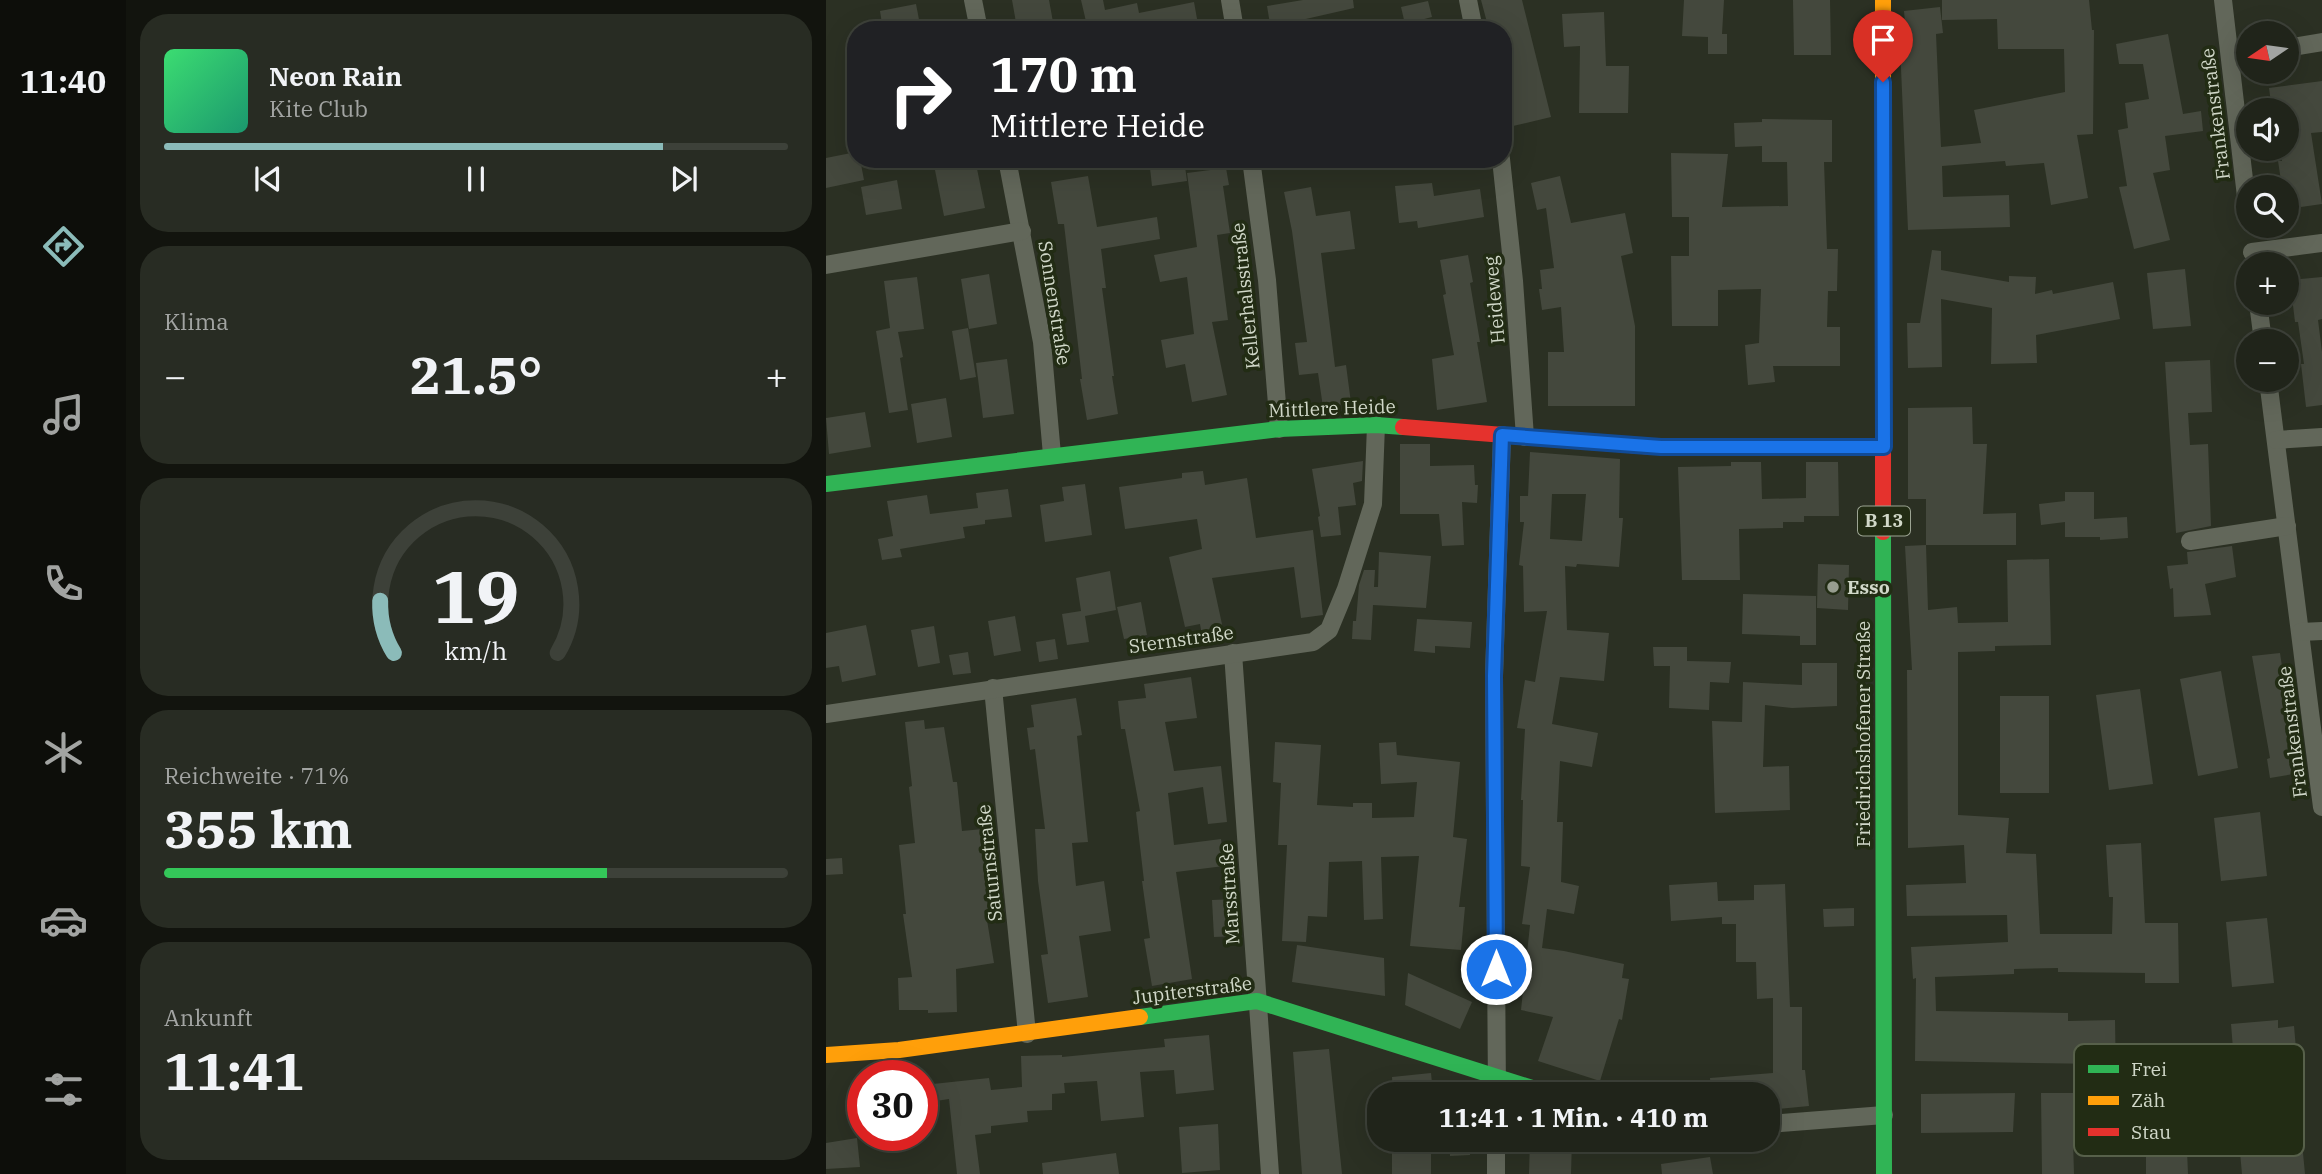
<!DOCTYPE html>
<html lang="de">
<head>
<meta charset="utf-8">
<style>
  :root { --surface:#20241a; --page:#282c23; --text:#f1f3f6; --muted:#a2a4a2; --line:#3d4139; --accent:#8bbbb9 }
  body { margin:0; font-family:"IBM Plex Serif",serif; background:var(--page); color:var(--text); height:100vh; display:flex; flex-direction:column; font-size:26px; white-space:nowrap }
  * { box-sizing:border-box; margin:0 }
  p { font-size:23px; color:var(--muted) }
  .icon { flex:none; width:38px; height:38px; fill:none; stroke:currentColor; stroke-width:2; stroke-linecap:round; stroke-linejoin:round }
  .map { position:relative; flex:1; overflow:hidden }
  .drawer { display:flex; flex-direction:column; gap:14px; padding:14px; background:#12140e; width:700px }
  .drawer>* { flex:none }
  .hud { position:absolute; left:21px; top:21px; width:665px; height:147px; border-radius:28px; box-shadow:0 7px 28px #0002,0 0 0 2px var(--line); background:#202124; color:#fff; overflow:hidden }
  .needle { width:46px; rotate:257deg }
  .controls { position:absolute; left:1410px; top:21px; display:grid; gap:14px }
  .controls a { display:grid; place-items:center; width:63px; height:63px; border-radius:50%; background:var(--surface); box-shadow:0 7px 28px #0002,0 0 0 2px var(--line); font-size:35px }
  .speed { position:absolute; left:21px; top:1060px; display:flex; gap:14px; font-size:35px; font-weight:700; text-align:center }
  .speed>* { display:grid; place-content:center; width:91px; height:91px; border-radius:50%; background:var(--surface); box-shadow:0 7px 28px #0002,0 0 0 2px var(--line); line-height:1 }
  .speed .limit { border:10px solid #d22; background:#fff; color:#111 }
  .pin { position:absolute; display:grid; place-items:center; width:60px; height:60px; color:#fff; margin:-72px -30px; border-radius:50% 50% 50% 0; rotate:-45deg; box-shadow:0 0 7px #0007 }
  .pin .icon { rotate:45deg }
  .me { position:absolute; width:77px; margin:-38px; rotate:0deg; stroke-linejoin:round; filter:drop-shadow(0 0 5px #0008) }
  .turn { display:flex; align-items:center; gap:24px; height:147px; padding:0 28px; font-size:32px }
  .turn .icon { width:91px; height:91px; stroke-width:2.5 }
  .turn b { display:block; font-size:49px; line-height:60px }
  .big { font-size:52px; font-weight:700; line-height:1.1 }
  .drawer .card { flex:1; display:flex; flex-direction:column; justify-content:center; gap:10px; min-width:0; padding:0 24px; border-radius:28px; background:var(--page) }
  .drawer .dial { align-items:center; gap:0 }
  .dial svg { height:182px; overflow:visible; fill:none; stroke:var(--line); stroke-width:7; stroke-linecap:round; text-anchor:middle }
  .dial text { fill:var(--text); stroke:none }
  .song { display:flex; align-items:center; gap:21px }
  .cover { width:84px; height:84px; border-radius:10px; background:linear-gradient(135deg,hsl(140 70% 55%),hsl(160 70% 35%)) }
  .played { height:7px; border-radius:4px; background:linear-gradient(90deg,var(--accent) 80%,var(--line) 80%) }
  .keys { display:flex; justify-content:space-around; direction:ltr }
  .heat { display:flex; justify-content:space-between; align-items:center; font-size:38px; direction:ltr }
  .charge { height:10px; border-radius:5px; background:linear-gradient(90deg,#34c759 71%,var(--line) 0) }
  .trip { position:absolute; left:541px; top:1082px; width:413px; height:70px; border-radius:28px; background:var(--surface); box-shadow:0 7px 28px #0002,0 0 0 2px var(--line); font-weight:700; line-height:70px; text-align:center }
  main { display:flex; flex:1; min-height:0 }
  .menu { display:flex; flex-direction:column; width:126px; justify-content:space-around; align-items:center; background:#0d0e0a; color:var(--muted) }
  .menu .icon { width:49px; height:49px }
  .menu .current { color:var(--accent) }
  .menu b { font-size:32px; color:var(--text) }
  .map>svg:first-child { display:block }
</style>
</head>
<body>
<main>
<nav class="menu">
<b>11:40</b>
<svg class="icon current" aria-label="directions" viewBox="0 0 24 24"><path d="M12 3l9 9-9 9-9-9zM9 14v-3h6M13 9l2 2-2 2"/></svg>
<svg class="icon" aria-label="music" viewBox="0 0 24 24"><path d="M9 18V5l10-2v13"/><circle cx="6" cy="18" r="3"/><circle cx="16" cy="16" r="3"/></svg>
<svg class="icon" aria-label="phone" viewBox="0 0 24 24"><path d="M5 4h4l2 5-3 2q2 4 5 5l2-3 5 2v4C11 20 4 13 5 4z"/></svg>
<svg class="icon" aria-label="climate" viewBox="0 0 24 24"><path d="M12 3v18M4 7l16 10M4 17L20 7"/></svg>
<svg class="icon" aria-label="car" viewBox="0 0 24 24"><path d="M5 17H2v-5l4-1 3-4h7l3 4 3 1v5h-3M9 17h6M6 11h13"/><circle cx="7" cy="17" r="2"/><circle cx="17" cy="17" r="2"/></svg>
<svg class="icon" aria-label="filters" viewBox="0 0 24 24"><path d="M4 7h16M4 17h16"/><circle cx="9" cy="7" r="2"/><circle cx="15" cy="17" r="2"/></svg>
</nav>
<section class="drawer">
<div class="card">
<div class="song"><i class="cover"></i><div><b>Neon Rain</b><p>Kite Club</p></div></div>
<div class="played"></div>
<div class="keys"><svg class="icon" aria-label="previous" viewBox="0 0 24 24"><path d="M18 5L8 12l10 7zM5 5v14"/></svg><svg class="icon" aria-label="pause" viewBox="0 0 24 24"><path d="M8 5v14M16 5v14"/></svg><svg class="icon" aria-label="next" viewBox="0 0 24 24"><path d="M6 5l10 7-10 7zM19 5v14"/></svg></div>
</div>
<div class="card"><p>Klima</p>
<div class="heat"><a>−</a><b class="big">21.5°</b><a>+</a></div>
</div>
<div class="card dial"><svg viewBox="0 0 100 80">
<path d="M14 69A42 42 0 1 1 86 69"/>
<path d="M14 69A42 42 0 0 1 8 46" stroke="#8bbbb9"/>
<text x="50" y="56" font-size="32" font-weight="700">19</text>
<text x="50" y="72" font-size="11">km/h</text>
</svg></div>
<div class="card"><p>Reichweite · 71%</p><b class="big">355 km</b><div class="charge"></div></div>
<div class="card"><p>Ankunft</p><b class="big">11:41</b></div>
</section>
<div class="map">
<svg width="1496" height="1174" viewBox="0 0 1496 1174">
  <rect width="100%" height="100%" fill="#2b3023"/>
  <g fill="#44483d" fill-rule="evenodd">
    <polygon points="186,0 223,0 227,22 191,28"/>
    <polygon points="255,0 277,0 279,10 311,3 313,13 368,2 373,30 339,30 338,23 308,30 262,30"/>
    <polygon points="477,0 527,0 528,8 471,21 472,30 445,30 441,6"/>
    <polygon points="655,0 696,0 725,117 687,126 677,88 677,30 663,30"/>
    <polygon points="858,0 898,0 896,34 901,34 901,54 882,54 882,37 856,36"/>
    <polygon points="967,0 1004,0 1005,55 968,55"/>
    <polygon points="1116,0 1263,0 1266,30 1268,30 1267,134 1251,135 1262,198 1225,205 1218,163 1180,166 1179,161 1116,166 1117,197 1183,195 1184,227 1082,230 1074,45 1081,45 1078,11 1114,7 1117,33 1110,34 1115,147 1155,143 1148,110 1239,92 1238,49 1172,49 1171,19 1116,20"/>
    <polygon points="602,1 606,17 579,24 575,7"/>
    <polygon points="90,4 95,30 57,30 54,11"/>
    <polygon points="778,12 780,66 803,66 802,113 753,113 754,46 738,47 736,14"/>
    <polygon points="1342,34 1357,114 1375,111 1377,131 1339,136 1344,170 1327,173 1344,240 1308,249 1293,187 1301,186 1292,130 1302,128 1299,103 1323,99 1317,64 1293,64 1290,44"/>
    <polygon points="1496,81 1496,132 1485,133 1496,204 1461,209 1461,187 1456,187 1452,161 1456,161 1454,149 1461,149 1461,110 1446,110 1443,88"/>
    <polygon points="936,119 1006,120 1006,162 998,162 1001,249 1012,249 1011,291 1002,291 1001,327 1014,327 1014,366 947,366 949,382 922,385 919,345 933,343 935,289 892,290 892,326 846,326 845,256 863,256 863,217 846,217 845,153 902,154 896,207 962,206 961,162 936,162 936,146 909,147 908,123 936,122"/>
    <polygon points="30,152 30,159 34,159 38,180 0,188 0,158"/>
    <polygon points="139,159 149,159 159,208 118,216 108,165"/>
    <polygon points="323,159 358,159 361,181 326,186"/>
    <polygon points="400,168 403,185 397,186 404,233 391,235 402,320 386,322 401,395 366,402 359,364 340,368 335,340 368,334 361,277 334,282 328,255 371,247 361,173"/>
    <polygon points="262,176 271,227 331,217 334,239 275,249 280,288 276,288 288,376 286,376 292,414 261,420 254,379 256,379 238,224 232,224 225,182"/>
    <polygon points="734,176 745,223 799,213 807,253 795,256 809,326 809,406 722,406 722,352 738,352 735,307 716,310 713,289 716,289 714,270 728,268 720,208 711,210 705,183"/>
    <polygon points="71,180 76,209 40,215 35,187"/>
    <polygon points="606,183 608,196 654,189 658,217 592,228 591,221 573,223 569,186"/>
    <polygon points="485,187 490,216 524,211 529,249 495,253 509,367 520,365 525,403 497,407 492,373 473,375 469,343 481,342 466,231 458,192"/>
    <polygon points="1106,250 1115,251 1115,270 1183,282 1183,276 1210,277 1209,294 1226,290 1227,294 1287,282 1294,319 1210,335 1211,363 1165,364 1166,308 1115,299 1116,367 1082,368 1081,323 1094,323"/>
    <polygon points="642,255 647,282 644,283 654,342 651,342 661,402 611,410 606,359 628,355 617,295 620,294 614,260"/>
    <polygon points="1359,269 1365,326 1327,329 1321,273"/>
    <polygon points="163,274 171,324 143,329 135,279"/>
    <polygon points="91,277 98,329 72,332 77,357 74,358 82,410 63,413 50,331 64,328 58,281"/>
    <polygon points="1496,277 1496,319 1492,320 1496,352 1496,405 1480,407 1475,364 1478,364 1472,322 1469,322 1464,280"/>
    <polygon points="142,328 150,377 134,380 126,331"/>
    <polygon points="181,359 188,414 157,418 150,363"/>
    <polygon points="1384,360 1386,412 1362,413 1364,445 1382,444 1385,526 1350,533 1339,362"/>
    <polygon points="120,398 126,437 91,443 85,404"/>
    <polygon points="1146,407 1147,444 1161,444 1157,514 1190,513 1190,545 1100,545 1100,499 1082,499 1082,408"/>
    <polygon points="39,412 45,447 3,454 0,418"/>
    <polygon points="574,444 604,444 604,466 648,465 649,485 652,485 651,503 636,502 638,545 616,546 613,514 574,514"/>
    <path d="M 704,452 L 794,459 L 793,518 L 797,518 L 793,567 L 751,564 L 750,567 L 739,566 L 741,630 L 783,633 L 778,681 L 734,677 L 726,724 L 772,733 L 766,767 L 734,761 L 731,822 L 737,822 L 735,882 L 753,886 L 748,914 L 721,909 L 716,948 L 738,951 L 798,964 L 796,978 L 803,979 L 796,1020 L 793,1019 L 774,1081 L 712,1061 L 727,1017 L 695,1010 L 704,925 L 696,924 L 704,867 L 695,866 L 697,800 L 695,800 L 699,729 L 691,728 L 699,680 L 709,682 L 721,611 L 698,612 L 697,566 L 693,565 L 698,522 L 694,522 L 694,496 L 702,496 ZM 726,494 L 760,494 L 756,541 L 724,539 Z"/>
    <polygon points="537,461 536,481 527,483 530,505 512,507 515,535 495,537 492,517 494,516 486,469"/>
    <polygon points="905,462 935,462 936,499 980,498 980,462 1012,462 1013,516 978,516 978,522 957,522 957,528 913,529 914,580 856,580 852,467 905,466"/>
    <polygon points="377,471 379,485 421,478 430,538 487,530 497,615 475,618 468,567 386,578 399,638 377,641 374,624 359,627 343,557 376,549 371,519 299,529 293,487 356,478 356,473"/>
    <polygon points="259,484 266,535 219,542 214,505 238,501 236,487"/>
    <polygon points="182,489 186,517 159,520 159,524 137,527 139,538 74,549 76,557 56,560 52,539 67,536 61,501 101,495 104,514 152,508 150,493"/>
    <polygon points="1239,492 1268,492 1268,519 1301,517 1302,538 1274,540 1274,537 1239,537 1239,522 1215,525 1213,504 1239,501"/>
    <polygon points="1100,545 1102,610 1131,607 1132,623 1182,622 1181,560 1223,559 1225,645 1169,646 1169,651 1132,652 1132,815 1183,818 1180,853 1210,854 1214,934 1286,934 1287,897 1283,897 1280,845 1315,843 1319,923 1352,923 1353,983 1319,983 1319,973 1232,972 1232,968 1188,969 1188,974 1109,977 1110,1011 1242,1013 1242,1021 1289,1020 1290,1082 1358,1079 1362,1174 1320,1174 1320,1156 1310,1155 1311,1139 1247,1141 1248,1174 1216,1174 1215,1093 1274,1093 1274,1064 1089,1061 1090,978 1087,979 1085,947 1182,942 1181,915 1081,916 1080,885 1140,883 1138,845 1082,848 1081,670 1086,670 1079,546"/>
    <polygon points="1406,546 1410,577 1379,584 1385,615 1348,617 1347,588 1344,589 1341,566 1362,564 1361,552"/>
    <polygon points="553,552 605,556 600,608 547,605 545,640 526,639 527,621 530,621 533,585 538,570 549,570 548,587 552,587"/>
    <polygon points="992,564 1023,565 1022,610 991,608"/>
    <polygon points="284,571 290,610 259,616 263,642 241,645 236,614 255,611 250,578"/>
    <polygon points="917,594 990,596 990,645 974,645 974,636 916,634"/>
    <polygon points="315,602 321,635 298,639 291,607"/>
    <polygon points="189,616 195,651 168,656 162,621"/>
    <polygon points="591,619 646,622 644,648 609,646 609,653 588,651"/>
    <polygon points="40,625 50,675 16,682 13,666 0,668 0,633"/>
    <polygon points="108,626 114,663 92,667 85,630"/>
    <polygon points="229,639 232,659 213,662 210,642"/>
    <polygon points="827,647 861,647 861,661 905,662 903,683 884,682 883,710 843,708 844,666 828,666"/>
    <polygon points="142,652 145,673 127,675 123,655"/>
    <polygon points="1454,653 1457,673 1453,673 1464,717 1473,773 1444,778 1441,759 1444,758 1426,656"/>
    <polygon points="976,663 1011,663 1011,706 966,708 939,705 937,767 963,766 964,810 889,813 886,721 916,722 917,682 976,685"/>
    <polygon points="1395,671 1412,768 1372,776 1354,679"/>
    <polygon points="365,677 371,718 339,722 348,771 395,766 401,822 382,824 377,787 342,793 348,845 395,839 398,866 350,872 366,979 326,986 318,939 324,938 316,881 318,881 310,812 314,811 299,729 295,729 292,701 320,698 318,684"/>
    <polygon points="1314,689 1327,784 1283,790 1270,695"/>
    <rect x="1174" y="696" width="49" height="97"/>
    <polygon points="250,698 256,735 251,736 262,842 246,843 250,886 278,881 285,931 253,936 262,997 222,1003 215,955 222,954 212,881 209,829 219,829 209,749 204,750 201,728 208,727 205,705"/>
    <polygon points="98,720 99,729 118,727 127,782 131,782 136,831 157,829 166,914 160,914 168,963 130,969 131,1012 102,1013 102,1010 73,1010 72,978 86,977 77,914 80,914 73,845 89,843 83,787 86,786 79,722"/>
    <polygon points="449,742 495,745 491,805 527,807 527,803 546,803 546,818 588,817 591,782 555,784 553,743 570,742 571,755 634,762 627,837 641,839 633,907 639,907 635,950 584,946 593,856 555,857 557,919 538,920 536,861 503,862 501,917 482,916 480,942 456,941 461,845 452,845 455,783 447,782"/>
    <polygon points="1434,812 1441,876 1395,881 1388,818"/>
    <polygon points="16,858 17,874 0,875 0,859"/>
    <polygon points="891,882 892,901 928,900 928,885 959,884 964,1007 976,1007 976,1070 979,1070 983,1106 942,1110 942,1094 885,1094 884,1078 947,1073 947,998 931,999 930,962 910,962 910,924 896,924 896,917 845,921 843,885"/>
    <polygon points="410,899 413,936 388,937 386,900"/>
    <polygon points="1028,908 1028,926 998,927 997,909"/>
    <polygon points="1441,918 1448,983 1406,987 1400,922"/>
    <polygon points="471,945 558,958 559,996 466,982"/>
    <polygon points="582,973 646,1002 634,1029 579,1005"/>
    <polygon points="1452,1020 1452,1028 1468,1026 1473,1083 1458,1085 1459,1094 1411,1098 1405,1024"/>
    <polygon points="383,1035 388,1090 350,1094 348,1070 314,1072 318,1117 275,1121 271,1081 238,1083 239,1093 226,1094 226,1110 201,1111 202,1122 165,1126 165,1133 149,1135 154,1174 131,1174 123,1099 110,1101 107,1084 163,1078 165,1090 196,1087 195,1056 236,1055 236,1057 339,1047 338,1039"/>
    <polygon points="503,1049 516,1174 476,1174 467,1052"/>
    <polygon points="605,1073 607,1094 567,1094 566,1077"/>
    <polygon points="1189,1093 1187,1132 1095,1133 1095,1094"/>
    <polygon points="392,1124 394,1170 356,1173 353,1127"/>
    <polygon points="1459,1126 1460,1134 1475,1132 1479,1174 1416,1174 1412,1130"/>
    <polygon points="31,1138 34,1167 0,1169 0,1143"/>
    <polygon points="623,1139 643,1139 644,1155 624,1156"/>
    <polygon points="704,1139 746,1139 745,1174 703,1174"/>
    <polygon points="605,1150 605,1174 566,1174 566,1151"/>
    <polygon points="290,1153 293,1174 217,1174 216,1163"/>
    <polygon points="884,1157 887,1174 836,1174 835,1164"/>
  </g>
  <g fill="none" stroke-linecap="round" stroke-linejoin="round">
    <g stroke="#62675a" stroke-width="18">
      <polyline points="147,0 153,30"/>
      <polyline points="404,0 409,30"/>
      <polyline points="642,0 648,30"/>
      <polyline points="1397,0 1423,222"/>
      <polyline points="1461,48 1496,42"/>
      <polyline points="181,159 216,342 226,455"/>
      <polyline points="425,159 441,280 453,429"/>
      <polyline points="675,159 688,281 699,437"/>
      <polyline points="1426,252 1496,243"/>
      <polyline points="0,265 196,231"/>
      <polyline points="1432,303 1437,341"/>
      <polyline points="1442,380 1496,807"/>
      <polyline points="1450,440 1496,437"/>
      <polyline points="1364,541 1461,526"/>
      <polyline points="1475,632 1496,631"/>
      <polyline points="407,653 444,1174"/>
      <polyline points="167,688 201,1034"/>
      <polyline points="0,714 487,642 503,630 520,589 547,504 550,425"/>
      <polyline points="671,1094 668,676 676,435"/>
      <polyline points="942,1124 1058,1115"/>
      <polyline points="670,1174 670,1139"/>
    </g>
    <g stroke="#30b455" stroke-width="16">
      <polyline points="829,447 1057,447"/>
      <polyline points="0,484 453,429 550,425 577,427"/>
      <polyline points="1057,532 1058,1174"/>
      <polyline points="314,1017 431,1001 725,1094"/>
    </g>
    <g stroke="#ff9f0a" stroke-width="16">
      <polyline points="1057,0 1057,295"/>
      <polyline points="0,1055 73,1050 314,1017"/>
    </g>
    <g stroke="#e5322d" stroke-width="16">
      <polyline points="1057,295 1057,532"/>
      <polyline points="577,427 829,447"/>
    </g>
  </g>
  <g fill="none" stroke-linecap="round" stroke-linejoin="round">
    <g stroke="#114b97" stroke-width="18">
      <polyline id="route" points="670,969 668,676 676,435 835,447 1058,447 1057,82"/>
    </g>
    <use href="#route" stroke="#1a73e8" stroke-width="12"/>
  </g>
  <circle fill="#979d8f" stroke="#222c14" stroke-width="2.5" cx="1007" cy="587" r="7"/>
  <g text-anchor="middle" stroke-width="7" stroke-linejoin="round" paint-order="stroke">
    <rect fill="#222c14" stroke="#9ca493" stroke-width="2" x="1032" y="506.5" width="52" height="29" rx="5"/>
    <g font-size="18" font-weight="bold" fill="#d1d8c9">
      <text x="1058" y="527">B 13</text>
    </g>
    <g font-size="19" fill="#d1d8c9" stroke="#222c14">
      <text transform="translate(1389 114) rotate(-97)" y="7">Frankenstraße</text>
      <text transform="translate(419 296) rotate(-96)" y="7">Kellerhalsstraße</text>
      <text transform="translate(668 300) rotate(-95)" y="7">Heideweg</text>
      <text transform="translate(229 303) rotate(81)" y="7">Sonnenstraße</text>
      <text transform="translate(506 408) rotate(-2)" y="7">Mittlere Heide</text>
      <text transform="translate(355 639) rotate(-8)" y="7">Sternstraße</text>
      <text transform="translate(1466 732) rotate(-97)" y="7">Frankenstraße</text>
      <text transform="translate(1037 734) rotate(-90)" y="7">Friedrichshofener Straße</text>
      <text transform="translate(163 863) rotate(-96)" y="7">Saturnstraße</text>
      <text transform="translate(403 894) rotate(-94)" y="7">Marsstraße</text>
      <text transform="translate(366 990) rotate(-7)" y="7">Jupiterstraße</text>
    </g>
    <g font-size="19" font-weight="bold" fill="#d1d8c9" stroke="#222c14" text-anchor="start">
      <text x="1021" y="594">Esso</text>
    </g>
  </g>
  <rect x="1248" y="1044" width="230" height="112" rx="10" fill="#222c14" stroke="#57604a" stroke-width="2"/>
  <rect x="1262" y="1065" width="31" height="8" fill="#30b455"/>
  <rect x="1262" y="1096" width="31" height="9" fill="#ff9f0a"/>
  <rect x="1262" y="1128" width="31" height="8" fill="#e5322d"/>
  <g font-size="19" fill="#d1d8c9">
    <text x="1305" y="1076">Frei</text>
    <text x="1305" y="1107">Zäh</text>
    <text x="1305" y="1139">Stau</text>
  </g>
</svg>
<div class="controls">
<a><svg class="needle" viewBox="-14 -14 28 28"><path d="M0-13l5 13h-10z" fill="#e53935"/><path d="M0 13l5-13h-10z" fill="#a2a4a2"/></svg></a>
<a><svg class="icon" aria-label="sound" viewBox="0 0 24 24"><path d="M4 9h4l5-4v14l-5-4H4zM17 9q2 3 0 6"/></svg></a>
<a><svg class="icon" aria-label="search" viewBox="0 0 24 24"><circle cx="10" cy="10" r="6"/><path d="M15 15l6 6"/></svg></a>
<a>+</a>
<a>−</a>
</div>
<div class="speed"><div class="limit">30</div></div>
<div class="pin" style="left:1057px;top:82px;background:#d93025"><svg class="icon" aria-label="arrive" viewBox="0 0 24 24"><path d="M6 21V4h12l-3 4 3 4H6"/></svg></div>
<svg class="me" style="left:670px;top:969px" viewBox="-20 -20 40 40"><circle r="17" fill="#1a73e8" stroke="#fff" stroke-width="3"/><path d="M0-11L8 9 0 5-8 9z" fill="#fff"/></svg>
<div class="trip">11:41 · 1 Min. · 410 m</div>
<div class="hud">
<div class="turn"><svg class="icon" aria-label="right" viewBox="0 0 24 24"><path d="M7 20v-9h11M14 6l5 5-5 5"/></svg><div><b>170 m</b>Mittlere Heide</div></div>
</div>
</div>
</main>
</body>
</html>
